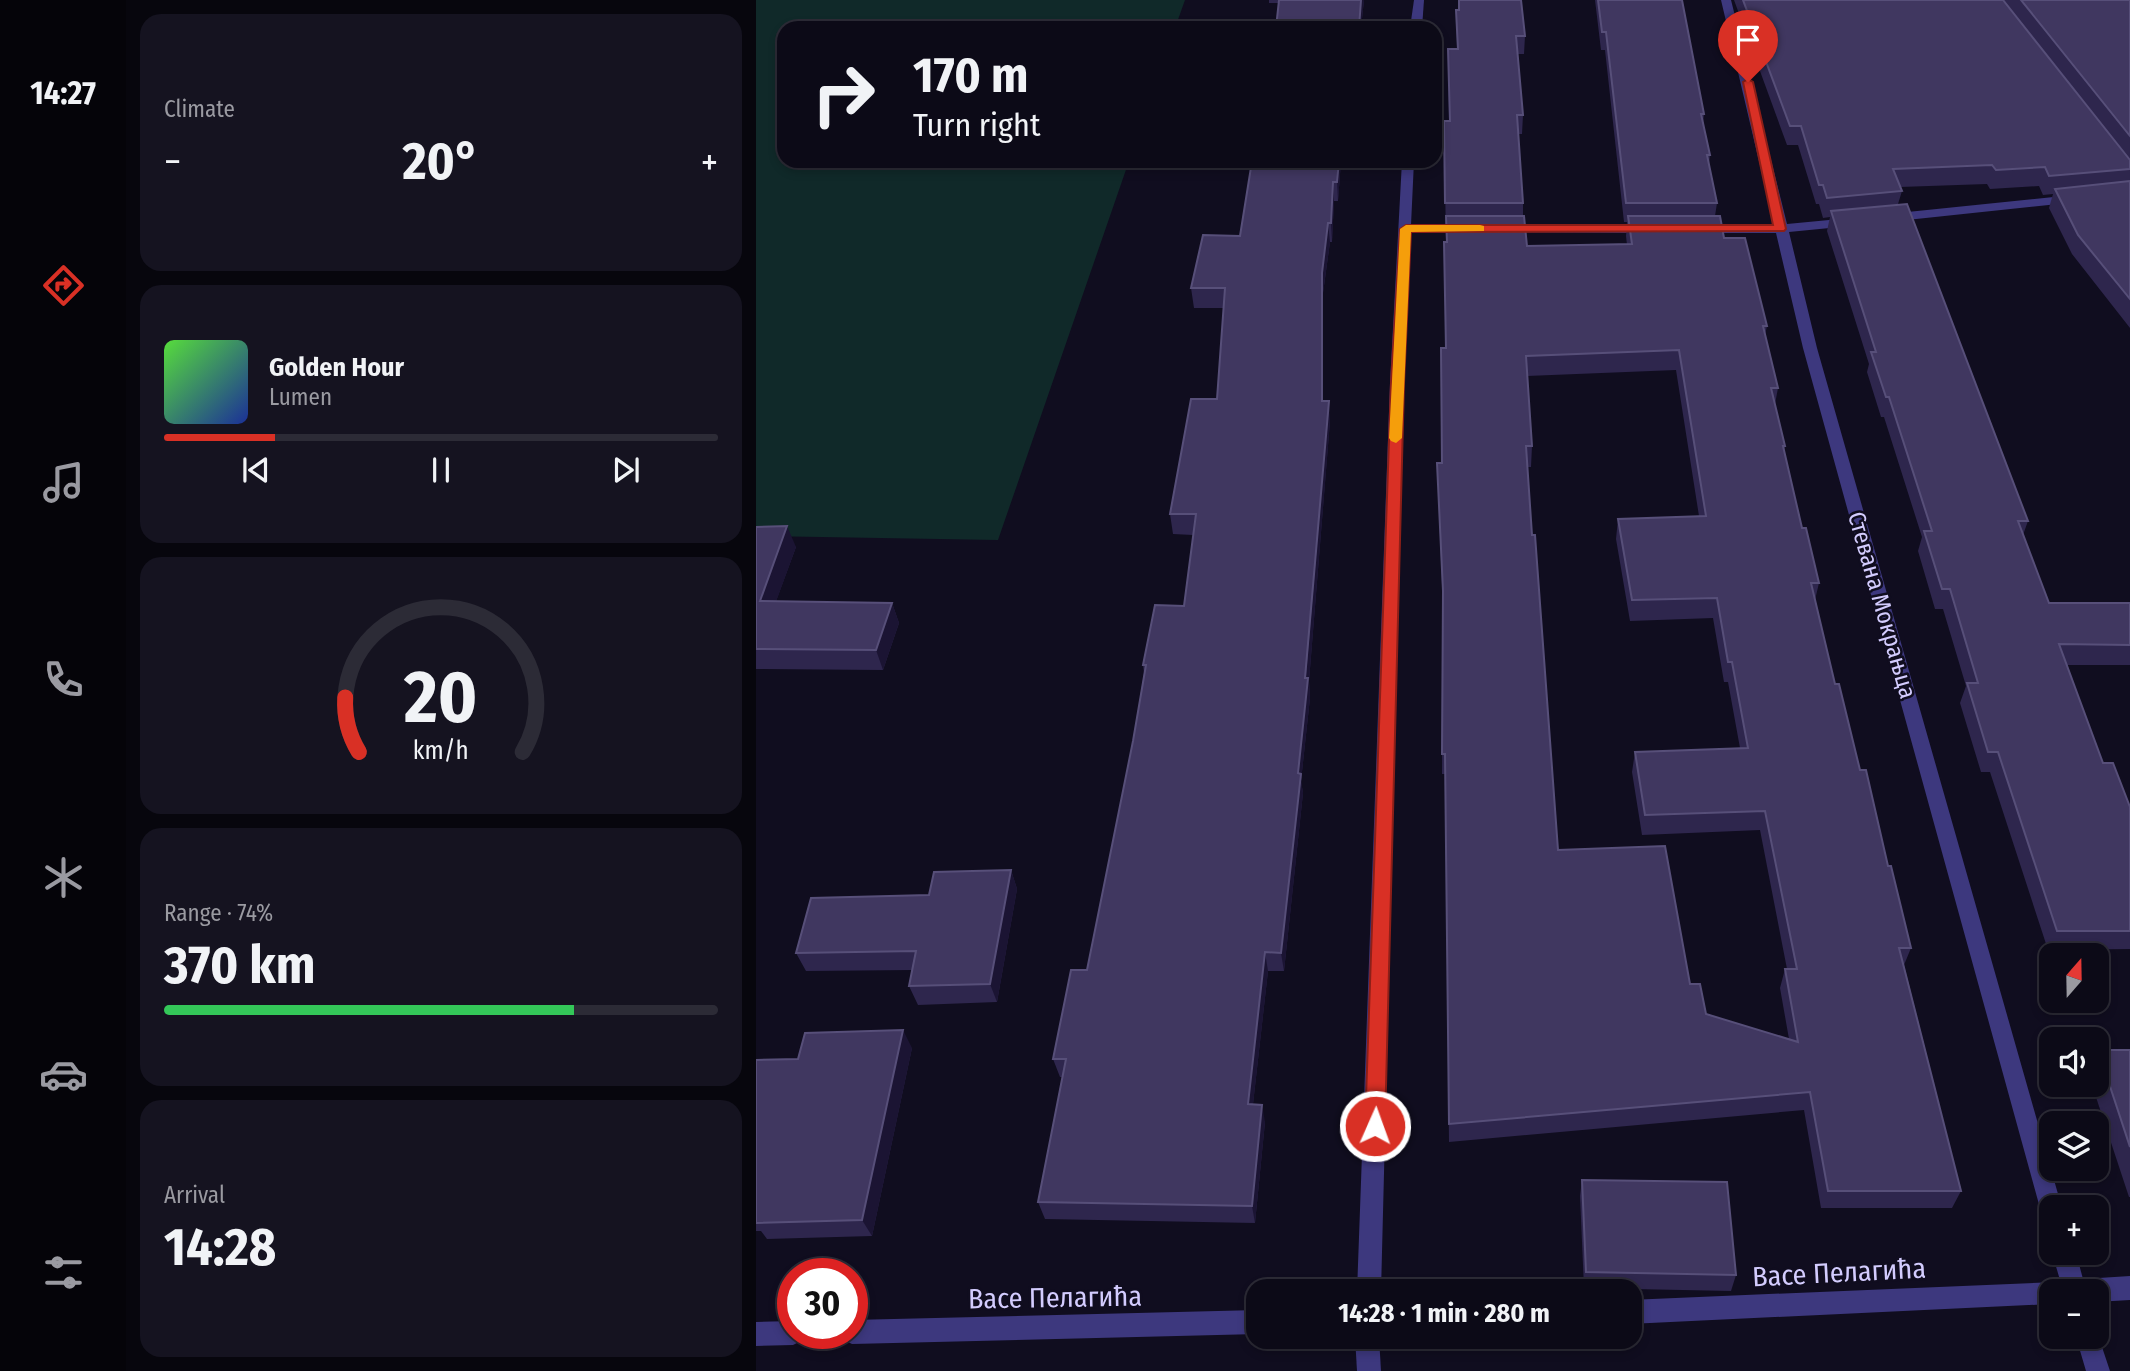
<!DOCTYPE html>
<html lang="en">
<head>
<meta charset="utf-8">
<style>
  :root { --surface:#0c0a17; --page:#151320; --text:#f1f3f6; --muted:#9a9aa1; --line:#2c2b36; --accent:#d93025 }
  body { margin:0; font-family:"Fira Sans Condensed",sans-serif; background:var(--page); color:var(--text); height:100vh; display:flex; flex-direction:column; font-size:26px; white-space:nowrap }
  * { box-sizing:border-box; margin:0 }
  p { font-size:23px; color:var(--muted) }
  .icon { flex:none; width:38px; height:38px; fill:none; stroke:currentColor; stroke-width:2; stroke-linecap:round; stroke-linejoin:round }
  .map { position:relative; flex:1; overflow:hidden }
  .side { display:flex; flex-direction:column; gap:14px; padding:14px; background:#07060d; width:630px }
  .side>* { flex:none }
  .hud { position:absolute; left:21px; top:21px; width:665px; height:147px; border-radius:21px; box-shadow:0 4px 10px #0003,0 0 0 2px var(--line); background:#0c0a17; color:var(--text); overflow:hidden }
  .needle { width:46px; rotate:20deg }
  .fabs { position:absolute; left:1283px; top:943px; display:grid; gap:14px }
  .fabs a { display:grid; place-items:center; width:70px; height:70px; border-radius:14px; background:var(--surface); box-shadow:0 4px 10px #0003,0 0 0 2px var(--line); font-size:35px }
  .speed { position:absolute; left:21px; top:1258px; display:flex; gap:14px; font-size:35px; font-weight:700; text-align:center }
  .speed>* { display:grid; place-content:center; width:91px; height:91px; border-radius:50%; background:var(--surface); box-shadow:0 4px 10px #0003,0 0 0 2px var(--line); line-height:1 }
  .speed .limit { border:10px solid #d22; background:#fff; color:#111 }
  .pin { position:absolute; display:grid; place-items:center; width:60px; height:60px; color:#fff; margin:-72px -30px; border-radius:50% 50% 50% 0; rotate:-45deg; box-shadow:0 0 7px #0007 }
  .pin .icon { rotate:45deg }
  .me { position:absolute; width:77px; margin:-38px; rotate:2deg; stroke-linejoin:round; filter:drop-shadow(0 0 5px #0008) }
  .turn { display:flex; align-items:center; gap:24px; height:147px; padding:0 21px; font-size:32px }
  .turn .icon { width:91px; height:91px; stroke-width:2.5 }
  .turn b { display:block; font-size:49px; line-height:60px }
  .big { font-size:52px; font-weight:700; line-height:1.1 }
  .side .card { flex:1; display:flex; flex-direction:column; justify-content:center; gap:10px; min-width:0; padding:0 24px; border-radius:21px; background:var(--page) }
  .side .dial { align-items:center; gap:0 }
  .dial svg { height:182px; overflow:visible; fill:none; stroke:var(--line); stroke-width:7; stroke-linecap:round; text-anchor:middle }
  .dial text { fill:var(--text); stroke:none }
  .song { display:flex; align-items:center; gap:21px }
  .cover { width:84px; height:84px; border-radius:10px; background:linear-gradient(135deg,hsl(110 70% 55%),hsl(230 70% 35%)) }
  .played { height:7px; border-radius:4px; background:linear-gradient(90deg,var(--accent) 20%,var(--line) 20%) }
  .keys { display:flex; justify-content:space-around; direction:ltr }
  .heat { display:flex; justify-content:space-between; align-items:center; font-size:38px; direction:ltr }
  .charge { height:10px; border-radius:5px; background:linear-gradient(90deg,#34c759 74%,var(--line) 0) }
  .trip { position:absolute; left:490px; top:1279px; width:396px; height:70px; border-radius:21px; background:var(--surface); box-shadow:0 4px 10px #0003,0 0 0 2px var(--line); font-weight:700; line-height:70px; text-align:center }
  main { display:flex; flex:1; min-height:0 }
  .tabs { display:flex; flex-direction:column; width:126px; justify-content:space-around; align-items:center; background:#050409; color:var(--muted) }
  .tabs .icon { width:49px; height:49px }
  .tabs .on { color:var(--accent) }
  .tabs b { font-size:32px; color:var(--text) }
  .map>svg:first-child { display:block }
</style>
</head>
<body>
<main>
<nav class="tabs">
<b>14:27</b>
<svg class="icon on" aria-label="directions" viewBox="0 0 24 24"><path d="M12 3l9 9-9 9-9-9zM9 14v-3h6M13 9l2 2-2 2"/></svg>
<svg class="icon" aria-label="music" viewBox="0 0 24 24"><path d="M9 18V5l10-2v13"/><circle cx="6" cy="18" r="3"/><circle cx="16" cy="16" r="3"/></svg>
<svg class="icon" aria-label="phone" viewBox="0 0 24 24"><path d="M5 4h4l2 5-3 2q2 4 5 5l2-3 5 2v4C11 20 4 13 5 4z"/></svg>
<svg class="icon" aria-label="climate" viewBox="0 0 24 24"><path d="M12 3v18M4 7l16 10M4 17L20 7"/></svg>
<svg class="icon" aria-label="car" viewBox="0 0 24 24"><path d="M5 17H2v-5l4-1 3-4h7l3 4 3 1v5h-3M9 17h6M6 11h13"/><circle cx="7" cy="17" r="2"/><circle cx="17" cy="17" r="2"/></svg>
<svg class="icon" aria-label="filters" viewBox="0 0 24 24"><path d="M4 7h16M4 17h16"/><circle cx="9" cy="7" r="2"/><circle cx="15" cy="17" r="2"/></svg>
</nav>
<section class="side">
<div class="card"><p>Climate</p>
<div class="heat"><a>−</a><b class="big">20°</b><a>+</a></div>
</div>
<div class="card">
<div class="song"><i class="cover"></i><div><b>Golden Hour</b><p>Lumen</p></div></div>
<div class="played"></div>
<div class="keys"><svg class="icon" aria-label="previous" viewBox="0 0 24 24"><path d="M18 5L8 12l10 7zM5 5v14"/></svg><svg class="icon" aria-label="pause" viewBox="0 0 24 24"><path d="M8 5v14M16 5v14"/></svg><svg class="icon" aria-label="next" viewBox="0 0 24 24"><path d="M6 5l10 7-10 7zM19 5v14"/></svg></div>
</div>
<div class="card dial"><svg viewBox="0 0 100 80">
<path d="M14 69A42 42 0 1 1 86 69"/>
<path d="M14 69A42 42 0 0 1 8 45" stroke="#d93025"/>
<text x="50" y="56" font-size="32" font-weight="700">20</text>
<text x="50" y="72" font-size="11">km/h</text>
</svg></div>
<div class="card"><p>Range · 74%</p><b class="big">370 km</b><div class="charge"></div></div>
<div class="card"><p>Arrival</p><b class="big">14:28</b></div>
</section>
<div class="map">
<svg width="1374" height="1371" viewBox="0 0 1374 1371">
  <rect width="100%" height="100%" fill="#100d1f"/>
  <polygon fill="#102929" points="0,0 429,0 419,28 28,28 28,161 373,161 242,540 0,536"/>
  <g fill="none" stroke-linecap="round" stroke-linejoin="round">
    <g fill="#3d387e" fill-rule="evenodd">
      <polygon points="658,0 668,0 666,28 654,28"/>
      <polygon points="965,0 975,0 1031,224 1094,218 1100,222 1094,226 1033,232 1061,348 1306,1208 1295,1208 1295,1219 1287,1216 1284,1208 1047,348 1020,233 944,233 938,229 944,225 1018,225"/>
      <polygon points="646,161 658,161 655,225 713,225 719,229 713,233 655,233 648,383 625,1292 601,1292 634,383"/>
      <polygon points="1317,195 1321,196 1321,202 1132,222 1126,218 1132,214"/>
      <polygon points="748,225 895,225 901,229 895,233 743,232 742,229"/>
      <polygon points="1296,1253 1320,1253 1327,1279 1374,1276 1374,1300 1340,1302 1340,1292 1295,1292 1295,1304 873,1324 873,1300 1299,1282 1304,1280"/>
      <polygon points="502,1310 502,1334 96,1344 88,1340 85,1334 96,1334 96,1320"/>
      <polygon points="37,1321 37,1334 49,1334 45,1341 37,1345 0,1346 0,1322"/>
      <polygon points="1340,1329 1354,1371 1330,1371 1320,1337 1340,1337"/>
      <polygon points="599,1337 623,1337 625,1371 601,1371"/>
    </g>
  </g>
  <g fill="#2e264d" fill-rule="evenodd">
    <polygon points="513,0 608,0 605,28 523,3 513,3"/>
    <path d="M 702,0 L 765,0 L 769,36 L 768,54 L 761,54 L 767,115 L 766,134 L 762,134 L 767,203 L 767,216 L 771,246 L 871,245 L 870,236 L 871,222 L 868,222 L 849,50 L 845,50 L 839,0 L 926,0 L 948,114 L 947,124 L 954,155 L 953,164 L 961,203 L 959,216 L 968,238 L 1011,326 L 1009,335 L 1022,388 L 1019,404 L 1029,446 L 1028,451 L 1046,528 L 1063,583 L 1059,600 L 1079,684 L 1132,866 L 1155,948 L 1148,965 L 1205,1191 L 1196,1208 L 1065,1208 L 1048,1110 L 693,1142 L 689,774 L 686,774 L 687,610 L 681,463 L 686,463 L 689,348 L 690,242 L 688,121 L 693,121 L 692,49 L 701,49 L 700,10 L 702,10 ZM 920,370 L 943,516 L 862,519 L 860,539 L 874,621 L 957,618 L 968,682 L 972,682 L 984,748 L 879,752 L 876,772 L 886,835 L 1004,830 L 1031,969 L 1029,969 L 1024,988 L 1033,1039 L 950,1014 L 934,984 L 802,850 L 776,535 L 771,467 L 775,467 L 776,446 L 771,376 Z"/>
    <polygon points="978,0 1374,0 1374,328 1316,254 1293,208 1297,194 1287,195 1283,186 1234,189 1231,184 1144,187 1146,191 1142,204 1272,521 1267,535 1293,603 1374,603 1374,665 1311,665 1347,763 1374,807 1374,949 1292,950 1234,772 1225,772 1204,703 1210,686 1187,609 1179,609 1162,551 1166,537 1128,417 1125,417 1111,372 1113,364 1071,231 1074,217 1067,218 1063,204 1060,204 1042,145 1031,145"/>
    <polygon points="585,161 582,201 578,201 576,242 574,242 567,293 567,401 574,421 553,681 554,698 545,781 547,793 528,971 512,971 497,1104 509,1122 499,1223 289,1219 282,1202 306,1077 304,1077 297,1059 331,970 377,741 388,673 387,665 428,606 437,535 417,534 414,514 461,399 468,308 438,308 435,288 484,236"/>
    <polygon points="0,527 40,547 20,601 136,603 143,623 127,670 0,669"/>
    <polygon points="255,870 261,889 241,1002 162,1005 153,986 157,970 50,971 40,953 173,895"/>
    <polygon points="156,1048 116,1236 11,1239 5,1231 0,1231 0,1060 42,1059"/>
    <polygon points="1342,1050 1374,1050 1374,1197 1373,1197 1336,1085 1340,1085 1340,1052"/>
    <polygon points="826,1180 980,1275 975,1291 828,1288 824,1196"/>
  </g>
  <g fill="#1b1433">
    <polygon points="605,0 608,0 605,28 603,28"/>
    <polygon points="583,161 585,161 582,201 581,182"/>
    <polygon points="577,182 578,201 576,242 575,223"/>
    <polygon points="572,223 574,242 567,293 567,421 566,401 566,273"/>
    <polygon points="573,401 574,421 553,681 554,698 545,781 547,793 528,971 525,953 542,773"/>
    <polygon points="31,526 40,547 13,621 4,601"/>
    <polygon points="136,603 143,623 127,670 120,650"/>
    <polygon points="255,870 261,889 241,1002 234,984"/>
    <polygon points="509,952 512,971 495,1122 492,1104"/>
    <polygon points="147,1030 156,1048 116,1236 106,1220"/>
    <polygon points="506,1105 509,1122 499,1223 496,1206"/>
  </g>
  <g fill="#403760" stroke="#574f79" stroke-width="2" fill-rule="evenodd">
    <polygon points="523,0 605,0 603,28 520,28"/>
    <polygon points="703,0 765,0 769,36 760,36 767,115 761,115 767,203 689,203 688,121 694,121 692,49 702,49 700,10 703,10"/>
    <polygon points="842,0 926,0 948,114 945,114 954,155 951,155 961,203 870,203 850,32 846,32"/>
    <polygon points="987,0 1247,0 1374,160 1374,169 1293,176 1289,167 1240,170 1236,165 1137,169 1146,191 1071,198 1067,185 1063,185 1045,126 1034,126"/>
    <polygon points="1265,0 1374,0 1374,136"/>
    <polygon points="496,161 583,161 581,182 577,182 575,223 572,223 566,273 566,401 573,401 549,678 552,678 542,773 545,774 525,953 509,952 492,1104 506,1105 496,1206 282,1202 310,1059 297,1059 315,970 331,970 377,741 390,665 387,665 399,605 428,606 440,514 414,514 435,399 461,399 469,288 435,288 447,235 484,236"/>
    <polygon points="1374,181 1374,299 1322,235 1299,189"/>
    <polygon points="1151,204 1272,521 1262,521 1293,603 1374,603 1374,645 1303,644 1347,763 1357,763 1374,807 1374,931 1301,931 1242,752 1232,752 1211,683 1222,683 1194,589 1186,589 1168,531 1176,531 1133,397 1130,397 1115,352 1120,352 1075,211"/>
    <path d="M 690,216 L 768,216 L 771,246 L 876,244 L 872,216 L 964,216 L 968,238 L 989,238 L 1011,326 L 1007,326 L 1022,388 L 1015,388 L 1029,446 L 1027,446 L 1046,528 L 1050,528 L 1063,583 L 1055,583 L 1079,684 L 1083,684 L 1104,770 L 1110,770 L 1132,866 L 1135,866 L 1155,948 L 1143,948 L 1205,1191 L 1072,1191 L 1054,1092 L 693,1124 L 689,754 L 686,754 L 687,591 L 681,463 L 686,463 L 685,348 L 690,348 L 688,242 L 691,242 ZM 923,350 L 950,516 L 862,519 L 876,600 L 961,598 L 972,662 L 976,662 L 992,748 L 879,752 L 889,815 L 1009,811 L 1041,969 L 1029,969 L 1042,1042 L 950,1014 L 944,984 L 934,984 L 909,846 L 802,850 L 779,535 L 776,535 L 770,446 L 776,446 L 770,356 Z"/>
    <polygon points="31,526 4,601 136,603 120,650 0,649 0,527"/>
    <polygon points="255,870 234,984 153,986 160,951 40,953 55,898 173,895 178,872"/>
    <polygon points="147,1030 106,1220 0,1223 0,1060 42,1059 49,1033"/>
    <polygon points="1342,1050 1374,1050 1374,1147"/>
    <polygon points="826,1180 971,1182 980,1275 830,1272"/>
  </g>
  <polygon fill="#d93025" stroke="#8d1f18" stroke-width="2" points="992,79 997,82 1030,229 1028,231 655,232 648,383 629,1126 626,1133 619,1135 612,1133 609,1126 635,383 644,229 650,225 1017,225 987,82"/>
  <polygon fill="#f59e0b" points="724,225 728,226 728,231 655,232 646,438 640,443 635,441 633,438 644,229 650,225"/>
  <g text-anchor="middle" stroke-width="5" stroke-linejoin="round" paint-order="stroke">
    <g font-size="24" fill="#d3ccfe" stroke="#100d1f">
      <text transform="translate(1126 605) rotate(74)" y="8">Стевана Мокрањца</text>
    </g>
    <g font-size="28" fill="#d3ccfe" stroke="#100d1f">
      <text transform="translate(1083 1272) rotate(-3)" y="10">Васе Пелагића</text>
      <text transform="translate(299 1297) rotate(-1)" y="10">Васе Пелагића</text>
    </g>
  </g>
</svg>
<div class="fabs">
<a><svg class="needle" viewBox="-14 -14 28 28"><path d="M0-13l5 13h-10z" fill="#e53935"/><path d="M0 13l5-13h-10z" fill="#9a9aa1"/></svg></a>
<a><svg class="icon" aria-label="sound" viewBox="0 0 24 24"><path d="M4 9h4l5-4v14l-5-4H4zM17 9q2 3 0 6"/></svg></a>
<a><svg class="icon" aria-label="layers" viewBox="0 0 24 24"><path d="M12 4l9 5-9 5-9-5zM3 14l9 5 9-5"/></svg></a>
<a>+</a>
<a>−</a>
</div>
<div class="speed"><div class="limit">30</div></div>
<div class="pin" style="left:992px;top:82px;background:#d93025"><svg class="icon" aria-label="arrive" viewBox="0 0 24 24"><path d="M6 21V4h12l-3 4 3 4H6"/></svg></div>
<svg class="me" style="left:619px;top:1126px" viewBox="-20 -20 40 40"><circle r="17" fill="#d93025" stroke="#fff" stroke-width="3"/><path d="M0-11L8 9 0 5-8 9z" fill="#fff"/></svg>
<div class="trip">14:28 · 1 min · 280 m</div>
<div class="hud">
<div class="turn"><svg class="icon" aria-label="right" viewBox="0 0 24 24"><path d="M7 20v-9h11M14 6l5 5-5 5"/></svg><div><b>170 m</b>Turn right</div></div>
</div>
</div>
</main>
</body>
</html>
